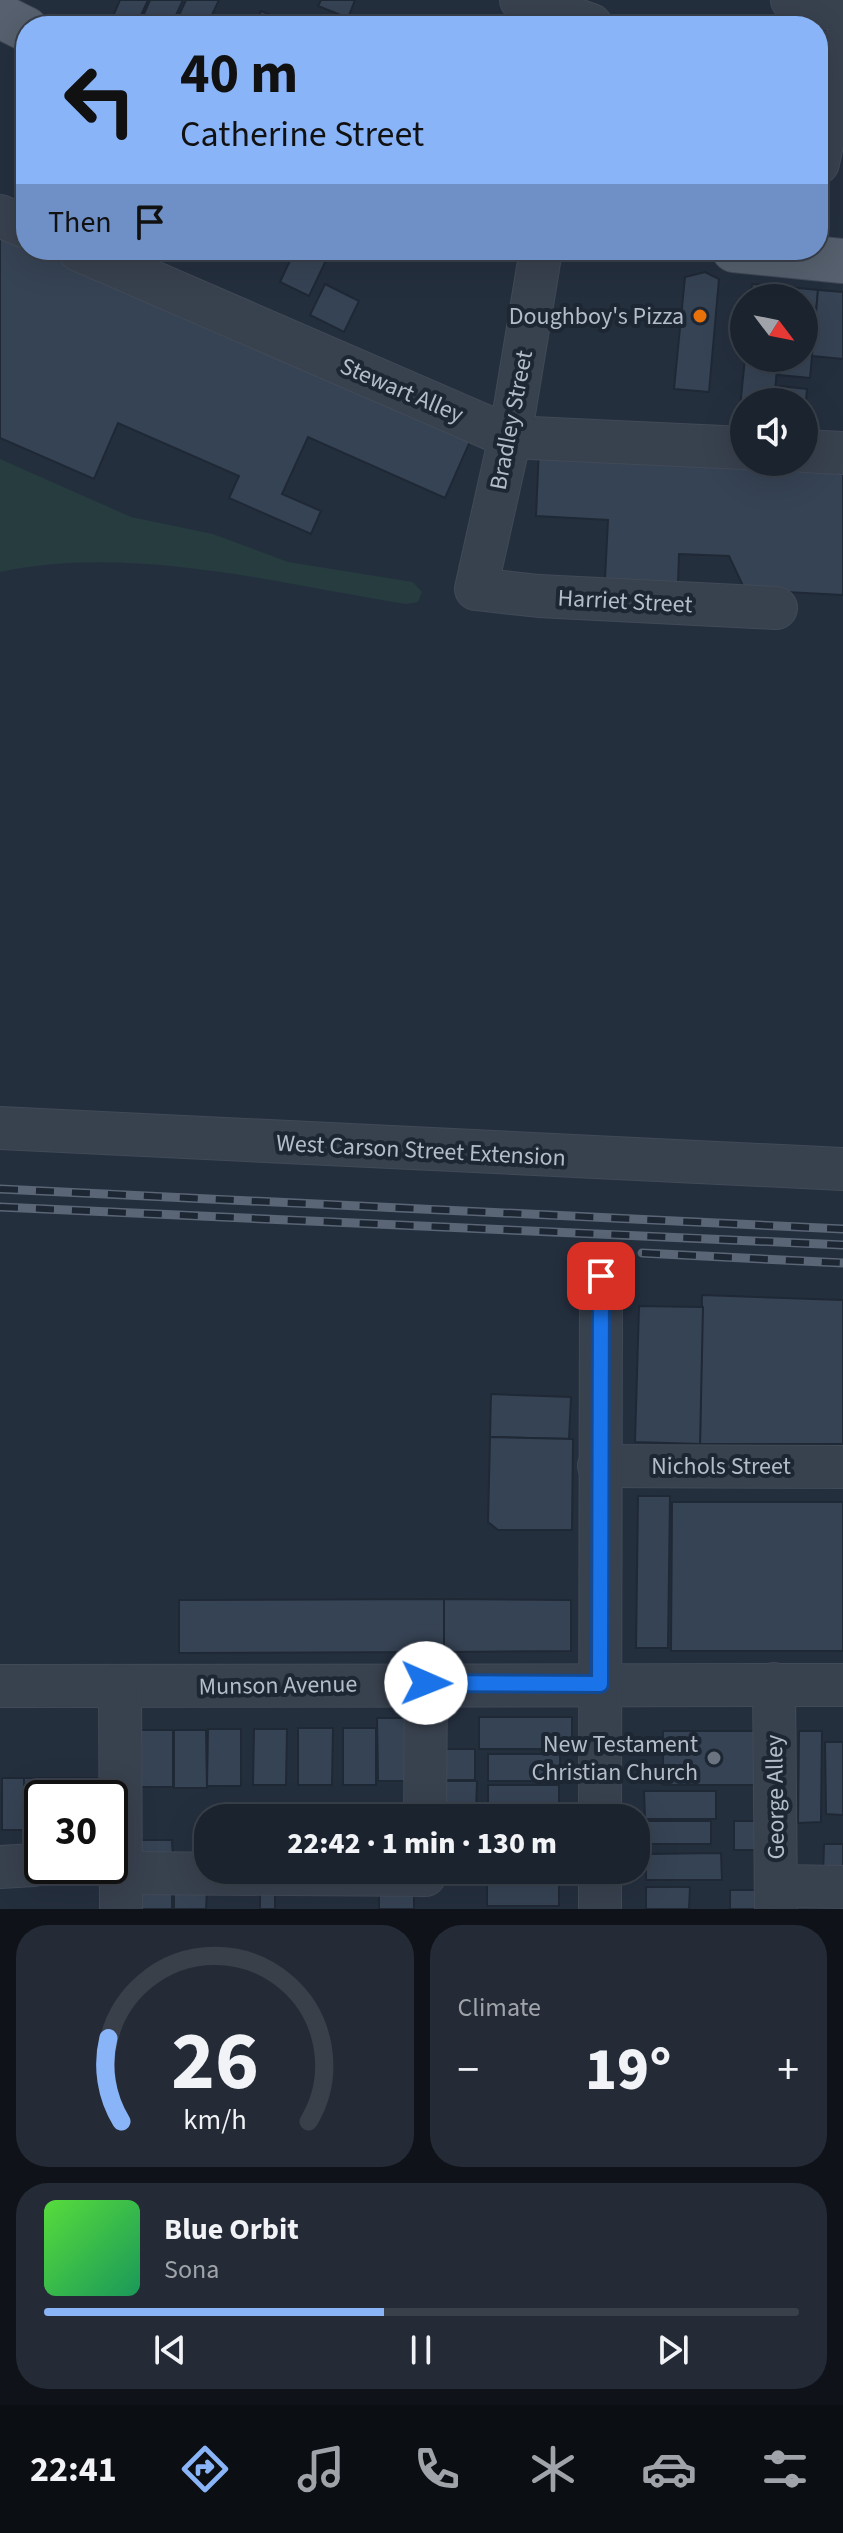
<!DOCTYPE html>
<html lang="en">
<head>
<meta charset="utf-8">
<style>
  :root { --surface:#1b232e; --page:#242b36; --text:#f1f3f6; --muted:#a0a4aa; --line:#39404a; --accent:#8ab4f8 }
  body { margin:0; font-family:"Source Sans 3",sans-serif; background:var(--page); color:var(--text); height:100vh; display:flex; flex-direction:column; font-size:30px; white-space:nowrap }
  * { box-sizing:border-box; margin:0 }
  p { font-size:26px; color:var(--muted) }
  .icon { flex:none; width:44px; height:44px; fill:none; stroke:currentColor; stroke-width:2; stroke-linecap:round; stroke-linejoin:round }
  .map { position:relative; height:1909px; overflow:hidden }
  .details { display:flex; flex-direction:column; gap:16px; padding:16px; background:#0f1319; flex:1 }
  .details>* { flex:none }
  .banner { position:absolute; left:16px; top:16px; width:812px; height:244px; border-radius:32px; box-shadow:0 8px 32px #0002,0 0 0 2px var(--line); background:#8ab4f8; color:#111; overflow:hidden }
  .needle { width:52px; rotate:122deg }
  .controls { position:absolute; left:730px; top:284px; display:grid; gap:16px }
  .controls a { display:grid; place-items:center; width:88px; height:88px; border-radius:50%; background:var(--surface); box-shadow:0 8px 32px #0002,0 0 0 2px var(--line); font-size:40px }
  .speed { position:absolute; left:24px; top:1780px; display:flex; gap:16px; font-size:40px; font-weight:700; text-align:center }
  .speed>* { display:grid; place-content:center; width:104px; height:104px; border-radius:50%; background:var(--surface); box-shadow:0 8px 32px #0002,0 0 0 2px var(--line); line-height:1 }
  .speed .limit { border:4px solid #111; border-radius:12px; background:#fff; color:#111 }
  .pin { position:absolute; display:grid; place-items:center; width:68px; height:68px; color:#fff; margin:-34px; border-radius:16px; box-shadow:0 4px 12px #0006 }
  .me { position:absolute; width:88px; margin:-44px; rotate:91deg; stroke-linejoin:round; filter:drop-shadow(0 0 6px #0008) }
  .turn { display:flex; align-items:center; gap:28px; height:168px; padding:0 32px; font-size:36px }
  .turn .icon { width:104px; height:104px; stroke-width:2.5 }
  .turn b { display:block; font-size:56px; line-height:68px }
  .then { display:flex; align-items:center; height:76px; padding:0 32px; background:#0003; gap:16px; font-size:30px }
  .big { font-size:60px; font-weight:800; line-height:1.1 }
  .details .widget { flex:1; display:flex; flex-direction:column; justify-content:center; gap:12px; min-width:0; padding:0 28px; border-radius:32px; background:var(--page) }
  .details .dial { align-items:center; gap:0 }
  .dial svg { height:208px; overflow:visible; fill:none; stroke:var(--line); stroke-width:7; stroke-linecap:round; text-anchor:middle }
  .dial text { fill:var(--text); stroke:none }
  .song { display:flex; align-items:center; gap:24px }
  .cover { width:96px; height:96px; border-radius:12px; background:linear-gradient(135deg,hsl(110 70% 55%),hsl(150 70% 35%)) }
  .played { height:8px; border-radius:4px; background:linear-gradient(90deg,var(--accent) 45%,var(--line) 45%) }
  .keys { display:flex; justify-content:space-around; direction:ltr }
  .heat { display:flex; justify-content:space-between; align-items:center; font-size:44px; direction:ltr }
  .details .tiles { flex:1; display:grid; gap:16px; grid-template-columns:1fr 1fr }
  .widget:last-child { grid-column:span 2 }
  .trip { position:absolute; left:194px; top:1804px; width:456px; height:80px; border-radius:32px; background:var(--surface); box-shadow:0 8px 32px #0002,0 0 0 2px var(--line); font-weight:800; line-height:80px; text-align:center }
  .dock { display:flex; height:128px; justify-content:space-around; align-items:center; background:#0b0e12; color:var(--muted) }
  .dock .icon { width:56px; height:56px }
  .dock .active { color:var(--accent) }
  .dock b { font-size:36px; color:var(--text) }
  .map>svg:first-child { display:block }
</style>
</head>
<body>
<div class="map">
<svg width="843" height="1909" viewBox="0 0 843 1909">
  <rect width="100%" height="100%" fill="#242f3e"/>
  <path fill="#263c3f" d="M 0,459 L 131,517 L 213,534 L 288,562 L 413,582 L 422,592 L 418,602 L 406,604 C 276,583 130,544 0,572 Z"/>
  <g fill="#364354" stroke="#1f2835" stroke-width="2">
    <polygon points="120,0 148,0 136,26 113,16"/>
    <polygon points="150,0 183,0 171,26 152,26 141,21"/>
    <polygon points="186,0 219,0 207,26 174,26"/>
    <polygon points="321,0 355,0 348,18 318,6"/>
    <polygon points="261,11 278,18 275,26 241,26 244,20 255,25"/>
    <polygon points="0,229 26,240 26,250 49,250 472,437 445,498 308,437 282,494 321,511 311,534 229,498 239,476 118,423 94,479 0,438"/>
    <polygon points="295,250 331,250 309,296 280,282"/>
    <polygon points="705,272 719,279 709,392 674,389 685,277"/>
    <polygon points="325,284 359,301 344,332 310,315"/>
    <polygon points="752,284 782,286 781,298 751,298"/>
    <polygon points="788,287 818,290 810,378 779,375 781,358 804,358 804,298 787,298"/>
    <polygon points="818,290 843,292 843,359 812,356"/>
    <polygon points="745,358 778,358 774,402 744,402 744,427 738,427"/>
    <polygon points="780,386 807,389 804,423 804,402 779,402"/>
    <polygon points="539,447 744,462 843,461 843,595 745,590 729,556 679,554 678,583 605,579 608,520 536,516"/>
    <polygon points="702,1295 843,1300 843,1444 700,1444"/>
    <polygon points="639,1306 703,1307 700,1444 635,1442"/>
    <polygon points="491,1394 571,1397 569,1439 490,1437"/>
    <polygon points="490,1437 573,1439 572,1530 498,1530 488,1522"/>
    <polygon points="638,1496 670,1496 668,1648 636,1648"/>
    <polygon points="672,1502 843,1502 843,1651 671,1651"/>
    <polygon points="444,1599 571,1600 571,1651 444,1652"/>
    <polygon points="444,1599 444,1652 179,1653 179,1600"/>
    <rect x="479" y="1717" width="93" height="32"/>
    <polygon points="377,1718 413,1718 413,1781 378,1781"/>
    <polygon points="298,1728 333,1728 332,1785 298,1785"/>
    <rect x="343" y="1728" width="33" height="57"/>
    <polygon points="208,1729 241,1729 241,1786 207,1786"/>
    <polygon points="254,1729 287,1729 286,1785 253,1785"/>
    <rect x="141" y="1730" width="32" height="57"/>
    <polygon points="174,1730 206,1730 207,1788 174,1788"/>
    <rect x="663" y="1731" width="102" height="54"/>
    <polygon points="799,1731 822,1731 821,1822 798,1823"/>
    <polygon points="825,1742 843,1742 843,1815 826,1814"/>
    <rect x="442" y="1749" width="33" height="31"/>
    <rect x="488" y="1754" width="72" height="27"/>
    <rect x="2" y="1778" width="22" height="52"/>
    <polygon points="24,1778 44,1778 42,1830 24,1830"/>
    <rect x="44" y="1778" width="25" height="20"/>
    <rect x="69" y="1778" width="21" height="20"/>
    <polygon points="90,1778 112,1778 110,1798 90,1798"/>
    <polygon points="445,1781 477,1781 476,1812 445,1812"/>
    <rect x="488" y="1785" width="71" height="27"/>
    <polygon points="644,1791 716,1791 716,1819 645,1819"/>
    <rect x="643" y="1821" width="68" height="23"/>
    <rect x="734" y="1821" width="29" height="29"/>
    <polygon points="139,1840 172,1840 173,1859 139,1859"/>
    <polygon points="824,1844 843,1844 843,1876 823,1875"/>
    <polygon points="721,1853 722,1880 646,1880 646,1854"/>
    <rect x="488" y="1870" width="72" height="5"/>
    <rect x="487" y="1879" width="72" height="27"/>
    <rect x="260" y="1887" width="15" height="22"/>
    <rect x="379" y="1887" width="35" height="22"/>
    <polygon points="646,1887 690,1887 689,1909 646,1909"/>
    <polygon points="174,1889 207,1889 206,1909 174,1909"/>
    <rect x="141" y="1890" width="31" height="19"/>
    <rect x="730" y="1890" width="33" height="19"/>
  </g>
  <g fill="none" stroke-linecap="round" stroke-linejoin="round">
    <g stroke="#414a57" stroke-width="44">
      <g id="minor">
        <polyline points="521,0 591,25"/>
        <polyline points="792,0 843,11"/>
        <polyline points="818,163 843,45"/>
        <polyline points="0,216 26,227"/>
        <polyline points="79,250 510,437 744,448"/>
        <polyline points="541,250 510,437 476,589 539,596 776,608"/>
        <polyline points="804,451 843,453"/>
        <polyline points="0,1128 843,1169"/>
        <polyline points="599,1466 843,1467"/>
        <polyline points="774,1684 776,1909"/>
        <polyline points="0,1686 843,1685"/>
        <polyline points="120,1686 121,1909"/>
        <polyline points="425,1818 426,1683"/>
        <polyline points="600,1818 601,1276"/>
        <polyline points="0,1867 34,1865"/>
        <polyline points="600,1870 600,1909"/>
        <polyline points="122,1873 425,1875"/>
        <polyline points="777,1886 843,1887"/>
      </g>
    </g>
    <g stroke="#414a57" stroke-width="46">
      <g id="major">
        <polyline points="0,16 26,29"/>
        <polyline points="734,250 843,261"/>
      </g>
    </g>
    <use href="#minor" stroke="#38414e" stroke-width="42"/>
    <use href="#major" stroke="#56606e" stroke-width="44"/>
    <g stroke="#5a6575" stroke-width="9">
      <g id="rail">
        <polyline points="0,1189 843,1229"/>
        <polyline points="0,1207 843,1245"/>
        <polyline points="642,1253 843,1263"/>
      </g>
    </g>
    <use href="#rail" stroke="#1d2633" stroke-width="6" stroke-dasharray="18" stroke-linecap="butt"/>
  </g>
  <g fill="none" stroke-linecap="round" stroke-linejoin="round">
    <g stroke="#114b97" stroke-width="20">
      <polyline id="route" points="426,1683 600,1684 601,1276"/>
    </g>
    <use href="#route" stroke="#1a73e8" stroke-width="14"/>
  </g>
  <circle fill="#e8710a" stroke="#1d2633" stroke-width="3" cx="700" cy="316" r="8"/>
  <circle fill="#6b7280" stroke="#1d2633" stroke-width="3" cx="714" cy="1758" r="8"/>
  <g text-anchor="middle" stroke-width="8" stroke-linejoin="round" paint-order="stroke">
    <g font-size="24" fill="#b4bcc9" stroke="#1d2633" text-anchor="end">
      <text x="684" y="324">Doughboy's Pizza</text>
      <text x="698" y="1752">New Testament<tspan x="698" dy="28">Christian Church</tspan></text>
    </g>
    <g font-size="24" fill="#b4bcc9" stroke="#1d2633">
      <text transform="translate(402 390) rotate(23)" y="8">Stewart Alley</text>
      <text transform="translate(511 420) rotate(-79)" y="8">Bradley Street</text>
      <text transform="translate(625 601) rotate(3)" y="8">Harriet Street</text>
      <text transform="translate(421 1150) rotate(3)" y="8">West Carson Street Extension</text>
      <text x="721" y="1474">Nichols Street</text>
      <text transform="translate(278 1685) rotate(-1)" y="8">Munson Avenue</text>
      <text transform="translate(775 1797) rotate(-91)" y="8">George Alley</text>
    </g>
  </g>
</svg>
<div class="controls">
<a><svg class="needle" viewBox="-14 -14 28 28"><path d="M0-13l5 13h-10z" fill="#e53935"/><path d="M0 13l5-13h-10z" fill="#a0a4aa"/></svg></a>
<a><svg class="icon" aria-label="sound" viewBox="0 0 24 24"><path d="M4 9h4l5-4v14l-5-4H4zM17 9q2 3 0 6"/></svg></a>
</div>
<div class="speed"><div class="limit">30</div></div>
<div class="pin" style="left:601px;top:1276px;background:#d93025"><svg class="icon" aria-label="arrive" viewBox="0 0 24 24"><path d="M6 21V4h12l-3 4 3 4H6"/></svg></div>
<svg class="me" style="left:426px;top:1683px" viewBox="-20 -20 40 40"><circle r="19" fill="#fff"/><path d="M0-13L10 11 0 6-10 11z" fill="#1a73e8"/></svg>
<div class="trip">22:42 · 1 min · 130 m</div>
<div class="banner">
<div class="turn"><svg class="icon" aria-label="left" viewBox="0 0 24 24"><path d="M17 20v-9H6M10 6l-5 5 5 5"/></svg><div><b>40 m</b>Catherine Street</div></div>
<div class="then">Then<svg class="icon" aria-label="arrive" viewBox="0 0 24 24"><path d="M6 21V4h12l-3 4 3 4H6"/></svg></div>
</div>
</div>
<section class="details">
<div class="tiles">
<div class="widget dial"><svg viewBox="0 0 100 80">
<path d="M14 69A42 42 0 1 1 86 69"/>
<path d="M14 69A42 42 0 0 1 9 37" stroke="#8ab4f8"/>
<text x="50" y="56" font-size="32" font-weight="700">26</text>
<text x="50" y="72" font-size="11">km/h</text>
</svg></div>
<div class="widget"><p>Climate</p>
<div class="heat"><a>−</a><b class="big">19°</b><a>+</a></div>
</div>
<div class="widget">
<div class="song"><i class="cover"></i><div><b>Blue Orbit</b><p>Sona</p></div></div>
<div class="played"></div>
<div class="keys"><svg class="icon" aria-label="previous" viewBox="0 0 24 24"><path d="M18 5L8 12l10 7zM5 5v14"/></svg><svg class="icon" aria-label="pause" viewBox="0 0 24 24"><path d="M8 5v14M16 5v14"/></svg><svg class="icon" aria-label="next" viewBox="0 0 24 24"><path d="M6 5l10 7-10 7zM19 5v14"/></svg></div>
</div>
</div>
</section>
<nav class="dock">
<b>22:41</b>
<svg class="icon active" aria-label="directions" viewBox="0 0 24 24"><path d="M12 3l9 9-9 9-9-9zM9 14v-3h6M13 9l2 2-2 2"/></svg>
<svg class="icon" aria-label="music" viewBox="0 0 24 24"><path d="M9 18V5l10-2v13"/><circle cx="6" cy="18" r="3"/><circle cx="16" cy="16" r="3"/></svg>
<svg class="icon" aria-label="phone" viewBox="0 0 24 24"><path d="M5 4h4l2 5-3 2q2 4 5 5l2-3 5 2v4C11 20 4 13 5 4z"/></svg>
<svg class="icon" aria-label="climate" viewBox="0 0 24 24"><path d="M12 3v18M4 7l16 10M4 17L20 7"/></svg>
<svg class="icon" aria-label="car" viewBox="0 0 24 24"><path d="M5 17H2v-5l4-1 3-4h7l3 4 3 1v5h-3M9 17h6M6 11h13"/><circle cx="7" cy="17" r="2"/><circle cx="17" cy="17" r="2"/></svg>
<svg class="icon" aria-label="filters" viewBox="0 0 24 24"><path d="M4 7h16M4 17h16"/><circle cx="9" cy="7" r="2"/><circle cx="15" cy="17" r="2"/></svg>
</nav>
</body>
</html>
